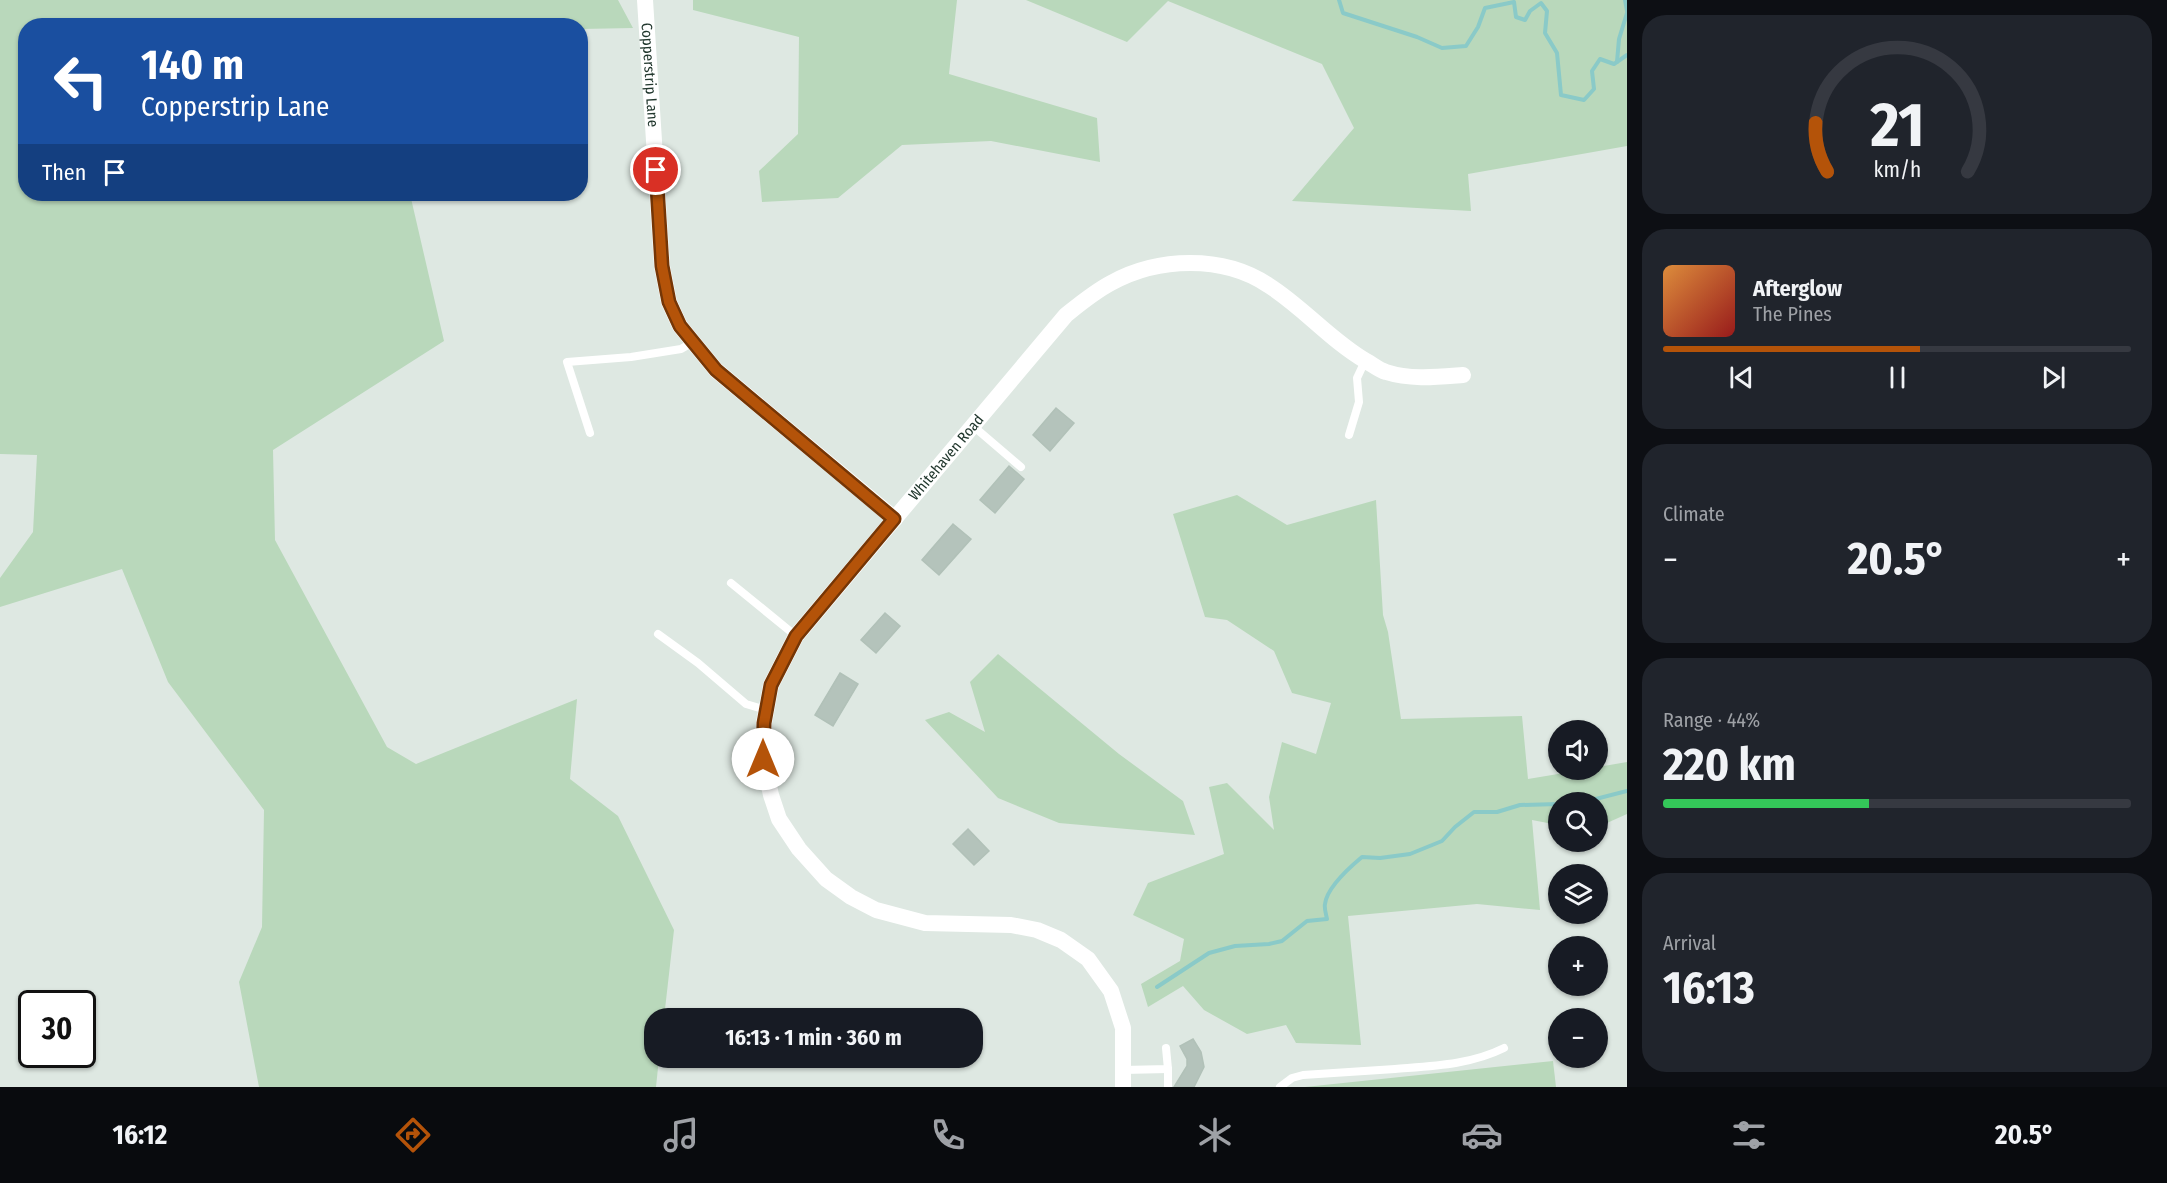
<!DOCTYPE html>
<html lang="en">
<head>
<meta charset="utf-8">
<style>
  :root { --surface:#171b24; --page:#20242c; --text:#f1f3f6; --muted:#9ea1a6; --line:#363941; --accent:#b45309 }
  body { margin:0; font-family:"Fira Sans Condensed",sans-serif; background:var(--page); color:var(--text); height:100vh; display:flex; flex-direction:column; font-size:22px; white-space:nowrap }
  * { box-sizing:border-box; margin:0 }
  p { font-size:20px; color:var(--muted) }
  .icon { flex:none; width:33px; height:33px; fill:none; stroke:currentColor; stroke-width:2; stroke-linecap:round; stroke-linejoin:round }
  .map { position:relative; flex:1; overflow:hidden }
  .panel { display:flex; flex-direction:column; gap:15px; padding:15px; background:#0d0f14; width:540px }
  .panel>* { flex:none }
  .hud { position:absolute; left:18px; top:18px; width:570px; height:183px; border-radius:24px; box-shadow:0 2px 4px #0004; background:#1a4fa0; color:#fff; overflow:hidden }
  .fabs { position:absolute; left:1548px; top:720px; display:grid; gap:12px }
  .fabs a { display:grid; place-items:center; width:60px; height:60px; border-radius:50%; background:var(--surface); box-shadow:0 2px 4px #0004; font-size:30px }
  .speed { position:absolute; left:18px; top:990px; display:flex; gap:12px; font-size:30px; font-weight:700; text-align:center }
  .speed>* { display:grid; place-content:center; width:78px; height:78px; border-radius:50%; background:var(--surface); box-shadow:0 2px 4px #0004; line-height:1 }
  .speed .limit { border:3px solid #111; border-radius:9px; background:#fff; color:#111 }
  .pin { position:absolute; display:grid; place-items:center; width:51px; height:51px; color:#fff; margin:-26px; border:3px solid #fff; border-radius:50%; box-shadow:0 2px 6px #0007 }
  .me { position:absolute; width:66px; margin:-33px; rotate:0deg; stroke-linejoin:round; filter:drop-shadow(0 0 4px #0008) }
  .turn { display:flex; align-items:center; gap:21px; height:126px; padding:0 24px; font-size:27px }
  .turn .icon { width:78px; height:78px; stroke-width:2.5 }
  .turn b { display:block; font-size:42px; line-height:51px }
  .then { display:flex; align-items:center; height:57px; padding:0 24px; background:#0003; gap:12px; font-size:22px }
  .big { font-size:45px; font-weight:700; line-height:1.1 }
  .panel .tile { flex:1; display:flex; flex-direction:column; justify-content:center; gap:9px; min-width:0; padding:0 21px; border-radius:24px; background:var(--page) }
  .panel .dial { align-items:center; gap:0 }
  .dial svg { height:156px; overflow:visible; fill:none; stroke:var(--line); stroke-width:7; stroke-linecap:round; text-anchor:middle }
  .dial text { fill:var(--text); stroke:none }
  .song { display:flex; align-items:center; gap:18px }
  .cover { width:72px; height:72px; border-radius:9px; background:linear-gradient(135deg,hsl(30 70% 55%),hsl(0 70% 35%)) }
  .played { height:6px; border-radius:3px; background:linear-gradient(90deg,var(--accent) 55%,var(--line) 55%) }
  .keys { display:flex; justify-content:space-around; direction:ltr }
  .heat { display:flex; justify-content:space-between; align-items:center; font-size:33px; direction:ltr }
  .charge { height:9px; border-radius:4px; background:linear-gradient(90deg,#34c759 44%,var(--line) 0) }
  .trip { position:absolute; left:644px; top:1008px; width:339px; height:60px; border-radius:24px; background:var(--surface); box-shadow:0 2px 4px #0004; font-weight:700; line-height:60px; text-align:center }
  .tabs { display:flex; height:96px; justify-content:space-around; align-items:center; background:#090b0e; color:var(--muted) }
  .tabs .icon { width:42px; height:42px }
  .tabs .selected { color:var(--accent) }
  .tabs b { font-size:27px; color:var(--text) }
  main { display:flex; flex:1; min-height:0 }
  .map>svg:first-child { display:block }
</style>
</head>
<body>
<main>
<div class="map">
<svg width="1627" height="1087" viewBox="0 0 1627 1087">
  <rect width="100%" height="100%" fill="#dee8e2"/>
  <g fill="#b9d8bb">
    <polygon points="0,0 618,0 633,28 581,29 580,26 26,26 26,194 410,194 444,341 273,450 275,540 387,747 416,764 577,699 570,779 618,816 674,930 664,1018 654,1018 654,1058 659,1058 656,1087 259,1087 239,982 262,927 264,810 168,682 122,569 0,607 0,578 33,532 37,455 0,454"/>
    <polygon points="693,0 957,0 949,74 1097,118 1100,162 991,141 902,145 838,198 762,202 759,171 798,134 799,37 693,10"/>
    <polygon points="1026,0 1627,0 1627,146 1468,174 1471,211 1292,201 1354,128 1322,64 1168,1 1127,42"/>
    <polygon points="1237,495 1287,525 1376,500 1383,615 1388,632 1401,719 1522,716 1528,779 1582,770 1598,770 1598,767 1627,762 1627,814 1598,827 1598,802 1558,802 1558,825 1532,820 1540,910 1477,904 1348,916 1361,1045 1296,1043 1286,1025 1247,1034 1204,1010 1183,986 1148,1007 1141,984 1180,961 1184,939 1133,915 1148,883 1224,854 1209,787 1227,783 1274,830 1269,797 1282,742 1316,754 1331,703 1292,693 1274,651 1227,620 1205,617 1173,514"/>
    <polygon points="998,654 1119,754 1183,801 1195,835 1059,823 998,798 925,720 949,712 985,732 970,682"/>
    <polygon points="1553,1061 1556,1087 1305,1087"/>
  </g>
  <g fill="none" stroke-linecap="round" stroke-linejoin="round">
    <g stroke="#8acac8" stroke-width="4">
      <polyline points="1339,0 1343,13 1417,37 1442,48 1466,46 1478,27 1485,8 1514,2 1516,17 1525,20 1530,11 1541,3 1547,11 1545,33 1557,53 1561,95 1584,100 1594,89 1592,71 1600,59 1614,64 1627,55"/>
      <polyline points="1625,0 1627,11"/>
      <polyline points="1617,62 1619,39 1627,13"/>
      <polyline points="1584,802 1627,791"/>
      <path d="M 1157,987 L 1209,953 L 1235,946 L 1269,944 L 1282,941 L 1307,921 L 1327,919 C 1326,914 1324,908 1325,904 C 1327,887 1350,867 1362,857 L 1380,858 L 1410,854 L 1442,841 L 1455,827 L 1474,812 L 1497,812 L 1520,805 L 1558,804"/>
    </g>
  </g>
  <g fill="#b4c3bb" stroke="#b1c1b8" stroke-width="1.5">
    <polygon points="1056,408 1074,423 1050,451 1033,435"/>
    <polygon points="1009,466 1024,479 995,513 980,500"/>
    <polygon points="953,524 971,539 939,575 922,560"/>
    <polygon points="885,613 900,626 876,653 861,640"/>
    <polygon points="840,673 858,684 833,726 815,715"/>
    <polygon points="968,829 989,851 974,865 953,844"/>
    <polygon points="1193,1039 1201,1052 1204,1067 1194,1087 1174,1087 1187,1066 1187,1059 1180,1046"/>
  </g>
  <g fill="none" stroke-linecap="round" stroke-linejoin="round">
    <g stroke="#fff" stroke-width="8">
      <polyline points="973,426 1021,467"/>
      <polyline points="590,433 567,362 631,357 681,349 693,342"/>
      <polyline points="1349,435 1359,402 1357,378 1365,361"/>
      <polyline points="731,583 796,636"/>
      <polyline points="658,634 698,663 746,704 766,710"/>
      <polyline points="1123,1070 1168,1069 1166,1048"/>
      <polyline points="1168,1087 1168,1069"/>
      <path d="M 1280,1087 L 1292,1078 L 1303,1075 C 1333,1073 1364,1071 1395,1069 C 1432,1066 1470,1065 1504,1048"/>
    </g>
    <g stroke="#fff" stroke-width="16">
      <path id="s1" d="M 645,0 L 662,266 L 669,302 L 680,326 L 716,370 L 895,519"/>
      <path id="s2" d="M 1123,1087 L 1123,1028 L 1111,991 L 1088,959 L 1061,940 L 1037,930 L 1011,925 L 925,923 L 876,910 L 851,897 L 826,879 L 799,849 L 779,819 L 771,795 L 763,759 L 764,723 L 771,685 L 796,636 L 1066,315 C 1081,303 1094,292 1111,283 C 1158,257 1223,255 1268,285 C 1303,307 1330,340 1366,361 C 1372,364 1379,370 1386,372 C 1411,380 1437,377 1463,375"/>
    </g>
  </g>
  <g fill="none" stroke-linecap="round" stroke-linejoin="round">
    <g stroke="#753606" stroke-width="15">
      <polyline id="route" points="656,170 662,266 669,302 680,326 716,370 894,519 796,636 771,685 764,723 763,759"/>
    </g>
    <use href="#route" stroke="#b45309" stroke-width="10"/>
  </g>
  <g text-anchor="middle" stroke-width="6" stroke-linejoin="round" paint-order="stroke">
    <g font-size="15" fill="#21372d" stroke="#eef5f0">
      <text dy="5" stroke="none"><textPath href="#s1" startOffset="75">Copperstrip Lane</textPath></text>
      <text dy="5" stroke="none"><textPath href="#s2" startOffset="920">Whitehaven Road</textPath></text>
    </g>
  </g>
</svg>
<div class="fabs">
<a><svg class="icon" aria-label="sound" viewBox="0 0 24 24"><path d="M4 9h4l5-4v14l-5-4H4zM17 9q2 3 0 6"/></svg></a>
<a><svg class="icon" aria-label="search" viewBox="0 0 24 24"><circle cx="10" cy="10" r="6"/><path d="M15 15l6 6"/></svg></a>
<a><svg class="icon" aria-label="layers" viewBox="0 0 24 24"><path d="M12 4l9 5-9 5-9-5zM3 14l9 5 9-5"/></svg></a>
<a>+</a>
<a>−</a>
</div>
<div class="speed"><div class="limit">30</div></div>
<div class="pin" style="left:656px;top:170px;background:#d93025"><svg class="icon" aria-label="arrive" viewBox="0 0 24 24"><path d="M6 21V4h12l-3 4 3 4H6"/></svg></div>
<svg class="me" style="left:763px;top:759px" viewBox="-20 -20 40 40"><circle r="19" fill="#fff"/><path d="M0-13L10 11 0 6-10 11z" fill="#b45309"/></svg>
<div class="trip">16:13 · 1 min · 360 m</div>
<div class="hud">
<div class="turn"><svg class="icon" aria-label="left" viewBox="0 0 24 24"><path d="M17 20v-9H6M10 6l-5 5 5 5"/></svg><div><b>140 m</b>Copperstrip Lane</div></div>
<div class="then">Then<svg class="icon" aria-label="arrive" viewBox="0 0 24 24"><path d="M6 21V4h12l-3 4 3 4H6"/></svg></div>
</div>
</div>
<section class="panel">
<div class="tile dial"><svg viewBox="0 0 100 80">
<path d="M14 69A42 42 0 1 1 86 69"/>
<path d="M14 69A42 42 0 0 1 8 44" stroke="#b45309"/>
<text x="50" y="56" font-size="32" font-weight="700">21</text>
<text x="50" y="72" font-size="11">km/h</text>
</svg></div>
<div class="tile">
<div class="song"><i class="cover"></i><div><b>Afterglow</b><p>The Pines</p></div></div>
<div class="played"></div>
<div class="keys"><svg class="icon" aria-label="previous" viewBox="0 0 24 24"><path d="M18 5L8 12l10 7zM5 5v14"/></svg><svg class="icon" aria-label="pause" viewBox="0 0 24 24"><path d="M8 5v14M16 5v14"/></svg><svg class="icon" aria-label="next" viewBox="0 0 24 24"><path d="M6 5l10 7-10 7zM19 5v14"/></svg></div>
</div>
<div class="tile"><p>Climate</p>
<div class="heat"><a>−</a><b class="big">20.5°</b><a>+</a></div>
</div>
<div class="tile"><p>Range · 44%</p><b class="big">220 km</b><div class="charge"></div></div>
<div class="tile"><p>Arrival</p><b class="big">16:13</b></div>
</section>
</main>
<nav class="tabs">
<b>16:12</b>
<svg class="icon selected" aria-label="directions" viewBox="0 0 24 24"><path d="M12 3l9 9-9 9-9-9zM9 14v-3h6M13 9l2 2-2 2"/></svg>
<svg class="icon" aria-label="music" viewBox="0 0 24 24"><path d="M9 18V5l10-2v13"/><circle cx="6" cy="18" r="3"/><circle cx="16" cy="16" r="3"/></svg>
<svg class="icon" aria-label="phone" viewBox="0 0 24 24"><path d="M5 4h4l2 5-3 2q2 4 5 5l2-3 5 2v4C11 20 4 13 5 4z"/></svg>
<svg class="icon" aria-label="climate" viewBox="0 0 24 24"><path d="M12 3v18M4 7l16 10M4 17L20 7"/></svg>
<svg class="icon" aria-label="car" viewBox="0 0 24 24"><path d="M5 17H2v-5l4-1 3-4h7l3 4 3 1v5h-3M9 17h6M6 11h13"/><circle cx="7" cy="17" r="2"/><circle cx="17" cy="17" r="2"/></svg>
<svg class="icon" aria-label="filters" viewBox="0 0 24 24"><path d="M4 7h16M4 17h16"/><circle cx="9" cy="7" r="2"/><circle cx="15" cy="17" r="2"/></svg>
<b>20.5°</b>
</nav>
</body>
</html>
